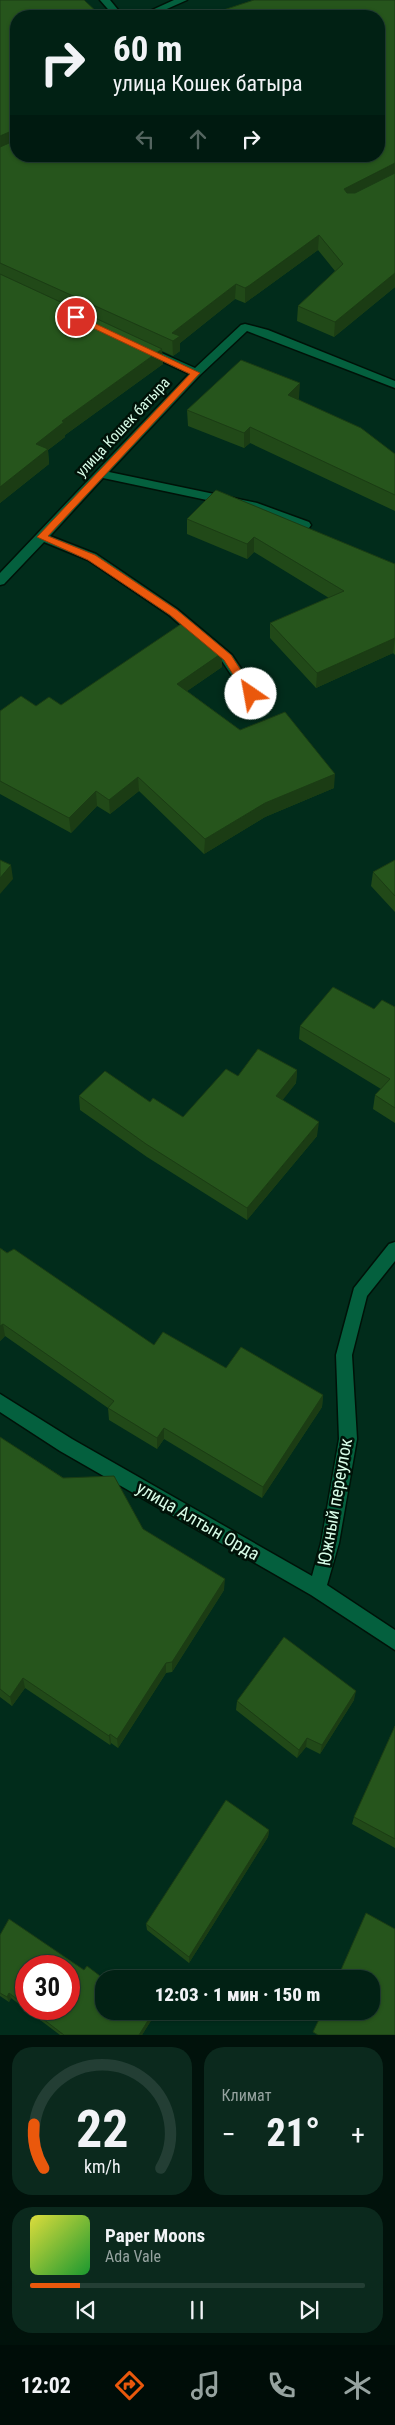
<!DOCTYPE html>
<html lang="ru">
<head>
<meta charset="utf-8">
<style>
  :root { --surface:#012114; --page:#0b291d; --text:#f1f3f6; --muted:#96a3a0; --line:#233e34; --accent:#ea580c }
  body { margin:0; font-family:"Roboto Condensed",sans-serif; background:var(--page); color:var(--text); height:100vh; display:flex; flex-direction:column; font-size:19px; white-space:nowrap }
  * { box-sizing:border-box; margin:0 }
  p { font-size:16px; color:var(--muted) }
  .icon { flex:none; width:28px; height:28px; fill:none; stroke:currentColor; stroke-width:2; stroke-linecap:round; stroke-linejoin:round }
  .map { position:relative; height:2035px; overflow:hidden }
  .side { display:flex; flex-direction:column; gap:12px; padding:12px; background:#01120b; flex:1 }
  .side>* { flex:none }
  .banner { position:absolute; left:10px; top:10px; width:375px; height:152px; border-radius:20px; box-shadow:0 1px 4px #0004,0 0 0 1px var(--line); background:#012114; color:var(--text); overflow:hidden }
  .speed { position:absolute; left:15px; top:1955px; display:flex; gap:10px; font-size:25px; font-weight:700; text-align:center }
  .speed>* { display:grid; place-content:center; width:65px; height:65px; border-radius:50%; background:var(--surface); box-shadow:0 1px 4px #0004,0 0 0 1px var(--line); line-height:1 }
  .speed .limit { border:8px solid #d22; background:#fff; color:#111 }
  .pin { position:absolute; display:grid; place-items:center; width:42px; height:42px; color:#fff; margin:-21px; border:2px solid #fff; border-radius:50%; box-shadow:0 1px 5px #0007 }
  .me { position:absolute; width:55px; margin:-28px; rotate:327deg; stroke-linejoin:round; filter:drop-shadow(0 0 4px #0008) }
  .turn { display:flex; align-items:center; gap:18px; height:105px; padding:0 20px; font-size:22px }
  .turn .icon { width:65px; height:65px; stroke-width:2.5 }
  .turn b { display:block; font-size:35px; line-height:42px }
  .lanes { display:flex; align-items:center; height:48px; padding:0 20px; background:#0003; justify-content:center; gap:25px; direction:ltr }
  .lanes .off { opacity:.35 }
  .big { font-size:38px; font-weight:800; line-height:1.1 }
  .side .tile { flex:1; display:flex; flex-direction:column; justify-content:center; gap:8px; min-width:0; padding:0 18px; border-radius:20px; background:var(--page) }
  .side .dial { align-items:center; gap:0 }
  .dial svg { height:130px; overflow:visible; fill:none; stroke:var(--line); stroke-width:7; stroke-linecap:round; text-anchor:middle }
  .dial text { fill:var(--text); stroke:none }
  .song { display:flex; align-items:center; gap:15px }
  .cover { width:60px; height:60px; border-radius:8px; background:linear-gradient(135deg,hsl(60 70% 55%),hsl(130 70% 35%)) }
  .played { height:5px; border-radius:2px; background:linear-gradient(90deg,var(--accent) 15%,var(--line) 15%) }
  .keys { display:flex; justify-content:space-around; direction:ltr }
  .heat { display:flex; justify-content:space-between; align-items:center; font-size:28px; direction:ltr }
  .side .tiles { flex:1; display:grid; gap:12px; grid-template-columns:1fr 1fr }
  .tile:last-child { grid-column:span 2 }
  .trip { position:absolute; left:95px; top:1970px; width:285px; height:50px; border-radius:20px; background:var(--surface); box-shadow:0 1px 4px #0004,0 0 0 1px var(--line); font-weight:800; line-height:50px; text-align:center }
  .menu { display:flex; height:80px; justify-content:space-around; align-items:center; background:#000d08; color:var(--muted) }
  .menu .icon { width:35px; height:35px }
  .menu .active { color:var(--accent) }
  .menu b { font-size:22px; color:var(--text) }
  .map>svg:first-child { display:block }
</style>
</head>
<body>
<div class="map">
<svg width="395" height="2035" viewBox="0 0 395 2035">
  <rect width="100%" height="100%" fill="#012c1b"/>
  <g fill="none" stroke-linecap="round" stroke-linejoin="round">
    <g stroke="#001208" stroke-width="3">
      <g id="minor">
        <polygon points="100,0 110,0 123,16 114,16"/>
        <polygon points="174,0 187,0 151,16 139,16"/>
        <polygon points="245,324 268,330 395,381 395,388 247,331 200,375 109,472 257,503 309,522 311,525 309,528 301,528 254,510 103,478 50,536 96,554 177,609 232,655 258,694 251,699 246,697 222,661 169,615 88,560 44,542 4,584 0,585 0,573 189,374 140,351 140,347 148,347 195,368 241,325"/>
        <polygon points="395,1242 395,1261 367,1296 352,1355 357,1439 339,1543 327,1585 395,1630 395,1650 311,1595 60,1451 0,1412 0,1394 72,1439 312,1576 321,1543 339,1439 336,1355 354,1288 389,1244"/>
      </g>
    </g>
    <use href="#minor" fill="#04603e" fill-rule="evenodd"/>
  </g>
  <g fill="#214918" fill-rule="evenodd">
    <polygon points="0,0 84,0 101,16 16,16 16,156 379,156 379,16 205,16 254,0 395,0 395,287 334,337 297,321 298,306 335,271 318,250 249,300 245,303 235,299 180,343 180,351 173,356 162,351 163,364 65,435 65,437 48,450 49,464 0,503"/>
    <polygon points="299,398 298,399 395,454 395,511 250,443 244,448 188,426 187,410"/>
    <polygon points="187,519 395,564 395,655 393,653 316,688 270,638 270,623 329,598 254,552 247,559 187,534"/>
    <polygon points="222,667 187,691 240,730 334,788 265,817 204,854 139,791 110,814 97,806 71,833 0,794 0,711 36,706 61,705"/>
    <polygon points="395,860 395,912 371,886 373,872"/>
    <polygon points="395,1007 395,1123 373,1109 375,1095 381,1089 299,1039 300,1026 374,1009"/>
    <polygon points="297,1070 296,1083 282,1100 317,1136 247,1220 147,1157 80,1110 79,1096 150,1102 183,1117 238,1076"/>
    <polygon points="0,1248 154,1345 226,1368 323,1395 322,1407 262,1498 164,1439 157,1449 109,1420 108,1408 5,1336 0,1341"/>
    <polygon points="0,1437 143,1529 224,1590 172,1672 166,1673 118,1748 111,1743 110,1745 25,1688 12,1706 0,1697"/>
    <polygon points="354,1700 320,1754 306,1747 297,1758 236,1710 237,1701"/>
    <polygon points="395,1726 395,1848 352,1824 354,1817"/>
    <polygon points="269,1830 268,1837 189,1963 147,1930 146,1924"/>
    <path d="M 0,1935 L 152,2019 L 142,2035 L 60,2035 L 11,1998 L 9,2002 L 0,1996 ZM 26,1966 L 69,2009 L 26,2009 Z"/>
  </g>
  <g fill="#1b3c14">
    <polygon points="14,130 15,144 0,152 0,136"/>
    <polygon points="395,163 395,178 343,203 344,189"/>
    <polygon points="319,235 318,250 249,300 245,303 245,288"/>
    <polygon points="395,273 395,287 334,337 335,322"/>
    <polygon points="236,284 235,299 180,343 180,351 173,356 172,333"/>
    <polygon points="162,349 163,364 65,435 65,437 48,450 49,464 0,503 0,487 36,444 62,421"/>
    <polygon points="300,383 299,398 288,410 288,395"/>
    <polygon points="250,427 250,443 244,448 244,433"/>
    <polygon points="254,537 254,552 247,559 247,544"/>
    <polygon points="395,638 393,653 316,688 317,673"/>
    <polygon points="222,653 222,667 177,698 177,684"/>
    <polygon points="335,774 334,788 265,817 204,854 205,839 265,803"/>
    <polygon points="138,777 139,791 110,814 109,800"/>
    <polygon points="96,791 97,806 71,833 69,818"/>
    <polygon points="11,865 13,879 0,894 0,878"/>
    <polygon points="297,1070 296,1083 275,1110 276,1096"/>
    <polygon points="319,1122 317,1136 247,1220 247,1208"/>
    <polygon points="3,1324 5,1336 0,1341 0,1326"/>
    <polygon points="323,1395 322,1407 262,1498 263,1487"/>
    <polygon points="164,1428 164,1439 157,1449 157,1438"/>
    <polygon points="225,1579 224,1590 172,1672 172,1662"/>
    <polygon points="166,1663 166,1673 118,1748 117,1739"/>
    <polygon points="23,1678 25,1688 12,1706 10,1697"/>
    <polygon points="356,1691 354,1700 320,1754 322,1745"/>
    <polygon points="110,1734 111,1743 110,1745 109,1736"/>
    <polygon points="307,1738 306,1747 297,1758 299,1750"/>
    <polygon points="269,1830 268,1837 189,1963 189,1957"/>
    <polygon points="9,1993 11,1998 9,2002 7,1997"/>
    <polygon points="152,2014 152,2019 142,2035 139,2035"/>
  </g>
  <g fill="#26551c" stroke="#1b3c14">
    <polygon points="0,0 84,0 101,16 16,16 16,130 14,130 0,136"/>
    <polygon points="254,0 395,0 395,163 344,189 347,193 355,193 395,173 395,273 335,322 298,306 343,264 319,235 250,285 245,288 236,284 172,333 180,336 173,341 0,263 0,147 16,140 16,130 16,156 379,156 379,16 205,16"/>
    <polygon points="0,274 162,349 62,421 64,422 36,444 48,449 0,487"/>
    <polygon points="241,360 300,383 288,395 361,428 395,454 395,495 250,427 244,433 187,410"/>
    <polygon points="216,490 395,564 395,638 317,673 270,623 344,591 254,537 247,544 187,519"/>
    <polygon points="181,624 222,653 177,684 240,730 285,712 335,774 265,803 205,839 138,777 109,800 96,791 69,818 0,781 0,711 21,696 36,706 49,697 61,705"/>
    <polygon points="0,860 11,865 0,878"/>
    <polygon points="395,860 395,896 373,872"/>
    <polygon points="333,987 374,1009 382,1000 395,1007 395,1108 375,1095 390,1079 300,1026"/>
    <polygon points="258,1049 297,1070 276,1096 319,1122 247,1208 146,1144 79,1096 105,1071 150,1102 153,1098 183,1117 226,1069 238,1076"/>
    <polygon points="0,1248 7,1253 14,1249 154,1345 163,1332 226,1368 241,1347 323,1395 263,1487 164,1428 157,1438 108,1408 114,1401 3,1324 0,1326"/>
    <polygon points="0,1437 63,1478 114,1476 143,1529 225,1579 172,1662 166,1663 117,1739 110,1734 109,1736 23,1678 10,1697 0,1689"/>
    <polygon points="284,1637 356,1691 322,1745 307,1738 299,1750 237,1701"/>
    <polygon points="395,1726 395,1839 354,1817"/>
    <polygon points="226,1800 269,1830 189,1957 146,1924"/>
    <polygon points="366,1913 395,1929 395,2035 318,2035 313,2032 323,2011 371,2011 371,1979 337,1979"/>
    <polygon points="9,1919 84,1970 87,1966 104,1979 104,2011 148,2011 152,2014 139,2035 64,2035 30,2009 69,2009 69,1966 26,1966 26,2006 9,1993 7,1997 0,1993 0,1935"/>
  </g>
  <polygon fill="#ea580c" stroke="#983908" points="74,316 79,316 200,373 48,536 95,555 177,610 231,655 256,694 255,697 247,697 224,660 170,615 88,560 37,537 190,374 74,319"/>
  <g text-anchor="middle" stroke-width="5" stroke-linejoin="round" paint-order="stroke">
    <g font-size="15" fill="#d7fce7" stroke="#001208">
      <text transform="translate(123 427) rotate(-47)" y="5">улица Кошек батыра</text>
    </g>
    <g font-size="18" fill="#d7fce7" stroke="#001208">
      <text transform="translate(335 1502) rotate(-80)" y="6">Южный переулок</text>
      <text transform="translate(198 1521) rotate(30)" y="6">улица Алтын Орда</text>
    </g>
  </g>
</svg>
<div class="speed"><div class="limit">30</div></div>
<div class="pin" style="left:76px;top:317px;background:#d93025"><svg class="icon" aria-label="arrive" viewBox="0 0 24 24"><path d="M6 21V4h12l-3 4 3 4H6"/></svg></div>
<svg class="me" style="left:251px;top:694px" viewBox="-20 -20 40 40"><circle r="19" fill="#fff"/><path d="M0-13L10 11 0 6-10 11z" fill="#ea580c"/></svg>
<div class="trip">12:03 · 1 мин · 150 m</div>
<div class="banner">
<div class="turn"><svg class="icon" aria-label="right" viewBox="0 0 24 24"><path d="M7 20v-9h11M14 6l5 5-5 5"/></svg><div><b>60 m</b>улица Кошек батыра</div></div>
<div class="lanes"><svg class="icon off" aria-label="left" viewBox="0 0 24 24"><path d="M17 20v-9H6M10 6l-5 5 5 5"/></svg><svg class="icon off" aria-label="ahead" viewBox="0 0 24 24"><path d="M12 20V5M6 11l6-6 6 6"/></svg><svg class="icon" aria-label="right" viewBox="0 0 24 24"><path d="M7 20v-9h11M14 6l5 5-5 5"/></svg></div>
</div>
</div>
<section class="side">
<div class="tiles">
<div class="tile dial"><svg viewBox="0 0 100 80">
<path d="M14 69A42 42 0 1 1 86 69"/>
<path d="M14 69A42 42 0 0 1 8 42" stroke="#ea580c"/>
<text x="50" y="56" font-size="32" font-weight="700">22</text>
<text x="50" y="72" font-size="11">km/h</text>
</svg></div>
<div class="tile"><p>Климат</p>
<div class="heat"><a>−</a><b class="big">21°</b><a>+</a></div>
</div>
<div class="tile">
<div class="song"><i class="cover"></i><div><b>Paper Moons</b><p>Ada Vale</p></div></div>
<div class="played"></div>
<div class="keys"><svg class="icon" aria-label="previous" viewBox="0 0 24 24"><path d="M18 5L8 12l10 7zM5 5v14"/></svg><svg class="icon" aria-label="pause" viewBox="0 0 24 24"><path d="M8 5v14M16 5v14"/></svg><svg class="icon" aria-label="next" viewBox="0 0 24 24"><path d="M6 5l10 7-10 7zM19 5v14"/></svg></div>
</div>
</div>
</section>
<nav class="menu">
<b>12:02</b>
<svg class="icon active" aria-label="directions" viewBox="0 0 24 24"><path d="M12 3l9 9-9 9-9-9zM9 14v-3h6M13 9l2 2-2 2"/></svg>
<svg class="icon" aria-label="music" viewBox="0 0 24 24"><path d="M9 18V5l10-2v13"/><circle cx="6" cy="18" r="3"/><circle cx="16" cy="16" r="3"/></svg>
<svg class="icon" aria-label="phone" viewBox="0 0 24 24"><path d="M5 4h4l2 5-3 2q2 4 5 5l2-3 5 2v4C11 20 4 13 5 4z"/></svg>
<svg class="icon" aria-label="climate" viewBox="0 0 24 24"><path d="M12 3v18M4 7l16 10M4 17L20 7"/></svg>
</nav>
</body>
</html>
